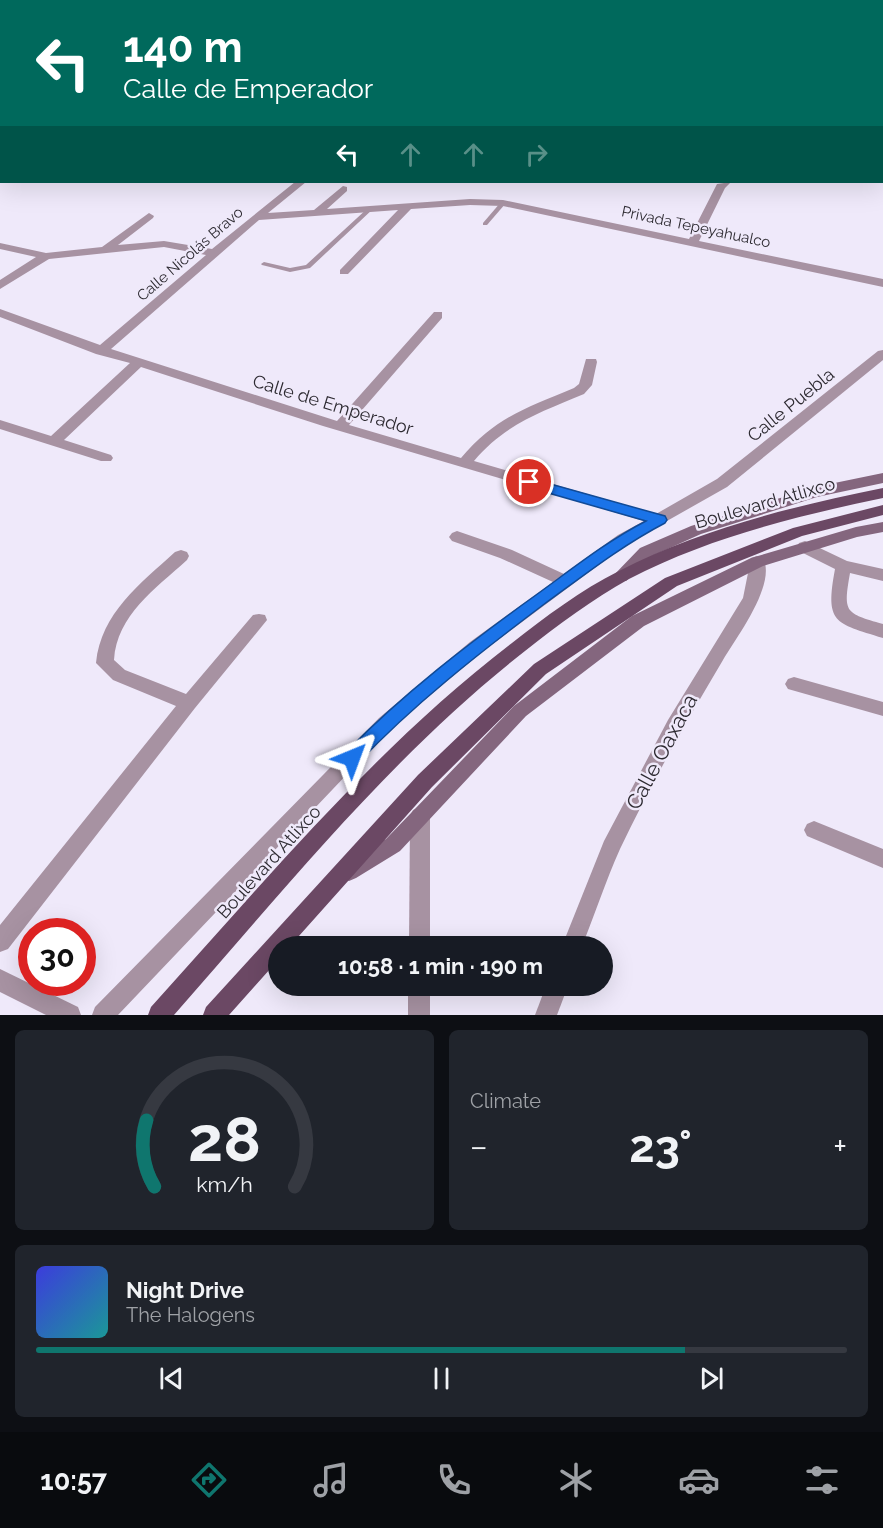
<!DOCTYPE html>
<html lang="en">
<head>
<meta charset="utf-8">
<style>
  :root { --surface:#171b24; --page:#20242c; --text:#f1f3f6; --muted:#9ea1a6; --line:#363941; --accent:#0f766e }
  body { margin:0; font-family:Raleway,sans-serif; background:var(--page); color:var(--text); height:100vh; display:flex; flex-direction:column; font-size:22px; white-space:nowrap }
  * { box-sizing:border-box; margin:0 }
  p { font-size:20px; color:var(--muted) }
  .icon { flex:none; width:33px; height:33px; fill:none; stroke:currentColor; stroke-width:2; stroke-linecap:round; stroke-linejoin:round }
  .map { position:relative; height:1015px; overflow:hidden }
  .panel { display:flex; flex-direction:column; gap:15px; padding:15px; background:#0d0f14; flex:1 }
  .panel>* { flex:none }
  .top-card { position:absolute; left:0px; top:0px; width:884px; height:183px; box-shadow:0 6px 24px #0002; background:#00695c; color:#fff; overflow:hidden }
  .speed { position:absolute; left:18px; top:918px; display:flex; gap:12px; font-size:30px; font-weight:700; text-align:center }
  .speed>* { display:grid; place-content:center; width:78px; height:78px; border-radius:50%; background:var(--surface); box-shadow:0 6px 24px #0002; line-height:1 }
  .speed .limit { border:9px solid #d22; background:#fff; color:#111 }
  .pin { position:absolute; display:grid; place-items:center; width:51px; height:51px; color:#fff; margin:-26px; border:3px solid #fff; border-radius:50%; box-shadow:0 2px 6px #0007 }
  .me { position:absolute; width:66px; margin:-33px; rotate:44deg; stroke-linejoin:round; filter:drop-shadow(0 0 4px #0008) }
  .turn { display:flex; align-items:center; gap:21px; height:126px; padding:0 24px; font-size:27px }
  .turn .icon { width:78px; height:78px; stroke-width:2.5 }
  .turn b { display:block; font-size:42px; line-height:51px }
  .lanes { display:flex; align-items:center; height:57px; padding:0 24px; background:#0003; justify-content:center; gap:30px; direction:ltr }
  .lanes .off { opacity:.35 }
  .big { font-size:45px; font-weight:700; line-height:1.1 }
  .panel .tile { flex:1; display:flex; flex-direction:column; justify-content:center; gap:9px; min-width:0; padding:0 21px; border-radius:9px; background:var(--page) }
  .panel .dial { align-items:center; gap:0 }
  .dial svg { height:156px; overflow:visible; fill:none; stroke:var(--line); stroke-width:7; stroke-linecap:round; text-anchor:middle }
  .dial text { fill:var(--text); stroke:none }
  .song { display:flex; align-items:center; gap:18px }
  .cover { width:72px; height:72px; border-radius:9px; background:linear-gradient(135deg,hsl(240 70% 55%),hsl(180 70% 35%)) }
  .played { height:6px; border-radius:3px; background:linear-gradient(90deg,var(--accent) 80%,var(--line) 80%) }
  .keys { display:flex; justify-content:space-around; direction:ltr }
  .heat { display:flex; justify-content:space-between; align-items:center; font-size:33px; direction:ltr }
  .panel .tiles { flex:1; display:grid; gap:15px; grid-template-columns:1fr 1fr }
  .tile:last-child { grid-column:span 2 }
  .trip { position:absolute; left:268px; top:936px; width:345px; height:60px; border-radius:30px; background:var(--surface); box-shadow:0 6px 24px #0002; font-weight:700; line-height:60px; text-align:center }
  .menu { display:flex; height:96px; justify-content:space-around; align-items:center; background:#090b0e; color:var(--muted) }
  .menu .icon { width:42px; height:42px }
  .menu .selected { color:var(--accent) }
  .menu b { font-size:27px; color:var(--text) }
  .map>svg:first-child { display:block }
</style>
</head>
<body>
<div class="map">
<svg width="883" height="1015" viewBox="0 0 883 1015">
  <rect width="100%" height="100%" fill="#efe9fa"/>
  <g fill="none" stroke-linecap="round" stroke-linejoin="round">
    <g fill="#a792a2" fill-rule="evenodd">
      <polygon points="501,202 506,203 487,225 483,225 483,223"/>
      <polygon points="369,207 374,208 310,268 290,272 262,265 261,264 264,262 290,268 306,265"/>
    </g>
    <g fill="#a792a2" fill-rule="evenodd">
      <polygon points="113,0 124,0 123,2"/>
      <polygon points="391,0 399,0 390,2"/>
      <polygon points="719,0 727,0 718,2"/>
      <rect x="882" y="115" width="1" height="7"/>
      <rect x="882" y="140" width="1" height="6"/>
      <path d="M 295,182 L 306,182 L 268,213 L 314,210 L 343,186 L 347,187 L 347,191 L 327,209 L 470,199 L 503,200 L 689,239 L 717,184 L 731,182 L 725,188 L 699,241 L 883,279 L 883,287 L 503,206 L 470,205 L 411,209 L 348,274 L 340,274 L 340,270 L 398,210 L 259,220 L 111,349 L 337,421 L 434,312 L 442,312 L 442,318 L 349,425 L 461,458 C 496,417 526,408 574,388 L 579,384 L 586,359 L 596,359 L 597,362 L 592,385 L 584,394 C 541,412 505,424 474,461 L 656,514 L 717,479 L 878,351 L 883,350 L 883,360 L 727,487 L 628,543 L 482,652 L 391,728 L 118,1015 L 92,1015 L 95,1007 L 379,718 L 470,642 L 553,582 L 500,558 L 452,541 L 449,537 L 452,533 L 457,531 L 512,550 L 564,574 L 618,535 L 644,521 L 323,426 L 141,367 L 64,440 L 111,455 L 113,458 L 111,461 L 101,461 L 0,429 L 0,420 L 51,436 L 130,363 L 96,354 L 0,317 L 0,309 L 100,345 L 206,255 L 164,247 L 49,259 L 0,289 L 0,280 L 36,257 L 0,249 L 0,243 L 46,253 L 102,247 L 149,213 L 154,216 L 153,218 L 118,245 L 164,241 L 212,249 Z"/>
      <path d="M 805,541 L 847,561 L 883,569 L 883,581 L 850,573 C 843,613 845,613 883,624 L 883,638 C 834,623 825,623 835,569 L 799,551 L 797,547 L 799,543 Z"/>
      <path d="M 181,550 L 187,552 L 189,556 L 187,560 C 155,589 117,615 114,660 L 125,670 L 186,694 L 253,615 L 259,614 L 265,615 L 267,620 L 195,708 L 8,949 L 0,952 L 0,925 L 176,706 L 113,680 L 96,663 C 101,613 140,584 175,552 Z"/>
      <path d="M 757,556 L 763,558 C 777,584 736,638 723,660 C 686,722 651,784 620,849 C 606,880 595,914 582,946 L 562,946 L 604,841 L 668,720 L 743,598 L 751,558 Z"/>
      <polygon points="794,677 883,702 883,716 788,689 785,684 788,679"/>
      <polygon points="420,807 427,810 430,816 430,946 409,946 410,816 413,810"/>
      <polygon points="814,821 883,849 883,868 807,836 804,830 807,824"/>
      <polygon points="0,969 78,1007 81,1015 46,1015 0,992"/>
      <rect x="408" y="986" width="22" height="29"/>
      <polygon points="546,986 568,986 557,1015 535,1015"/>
    </g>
    <g fill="#84667e" fill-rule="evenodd">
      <polygon points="702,0 718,2 703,2"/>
      <polygon points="733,0 749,2 734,2"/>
      <rect x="882" y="25" width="1" height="4"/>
      <polygon points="883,473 883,483 817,497 701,534 652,556 626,581 614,581 612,577 640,548 691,526 815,487"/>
      <polygon points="883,522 883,532 857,537 763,566 644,626 526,716 400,851 356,878 349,881 342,878 339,871 342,864 386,839 514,706 632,616 751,558 856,527"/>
    </g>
    <g fill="#6b4864" fill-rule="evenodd">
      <path d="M 883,488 L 883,498 C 797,516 707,538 629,579 C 593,599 558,625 525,651 C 392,755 285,889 174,1015 L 148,1015 L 151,1007 C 265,881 376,747 512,643 C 545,617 581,590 619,571 C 700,529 794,506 883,488 Z"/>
      <polygon points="883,505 883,515 802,536 677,586 546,674 432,787 290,946 279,946 279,959 229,1015 203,1015 206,1007 418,775 534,664 665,578 793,528"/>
    </g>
  </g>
  <polygon fill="#98a8d4" points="769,0 883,0 883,19 882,18 882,2 769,2"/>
  <g fill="#b1c3f7" stroke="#7c88ad" stroke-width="1.5">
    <polygon points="235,0 371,0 369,2 233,2"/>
    <polygon points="405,0 607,0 614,2 403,2"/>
    <polygon points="631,0 671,0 670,2 629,2"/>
    <polygon points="813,0 883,0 883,10 882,10 882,2 824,2"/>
  </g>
  <path fill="#1a73e8" stroke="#114b97" stroke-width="1.5" d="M 529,478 L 665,516 L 667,520 L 665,523 C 621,546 583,576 543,605 C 478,654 414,704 358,763 L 352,765 L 346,763 L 343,758 L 346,752 C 404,693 469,643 536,595 C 572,569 607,541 646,521 L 524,486 L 522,482 L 524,479 Z"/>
  <g text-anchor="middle" stroke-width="5" stroke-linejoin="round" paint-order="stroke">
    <g font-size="15" fill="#2d2a31" stroke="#efe9fa">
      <text transform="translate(696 227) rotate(12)" y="5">Privada Tepeyahualco</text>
      <text transform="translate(190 254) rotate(-41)" y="5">Calle Nicolás Bravo</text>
    </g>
    <g font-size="18" fill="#2d2a31" stroke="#efe9fa">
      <text transform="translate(333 405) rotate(17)" y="6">Calle de Emperador</text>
      <text transform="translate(791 405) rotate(-39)" y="6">Calle Puebla</text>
      <text transform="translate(765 503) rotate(-16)" y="6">Boulevard Atlixco</text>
      <text transform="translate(269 862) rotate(-48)" y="6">Boulevard Atlixco</text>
    </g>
    <g font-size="21" fill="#2d2a31" stroke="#efe9fa">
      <text transform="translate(662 752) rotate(-62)" y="7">Calle Oaxaca</text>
    </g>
  </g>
</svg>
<div class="speed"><div class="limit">30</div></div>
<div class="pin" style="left:529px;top:482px;background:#d93025"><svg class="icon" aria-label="arrive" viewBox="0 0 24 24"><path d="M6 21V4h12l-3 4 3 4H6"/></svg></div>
<svg class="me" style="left:352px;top:758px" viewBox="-20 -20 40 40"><path d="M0-17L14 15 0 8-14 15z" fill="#1a73e8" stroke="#fff" stroke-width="4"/></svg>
<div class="trip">10:58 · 1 min · 190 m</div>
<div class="top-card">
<div class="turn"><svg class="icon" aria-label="left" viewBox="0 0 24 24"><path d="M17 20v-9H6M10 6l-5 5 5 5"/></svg><div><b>140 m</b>Calle de Emperador</div></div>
<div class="lanes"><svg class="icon" aria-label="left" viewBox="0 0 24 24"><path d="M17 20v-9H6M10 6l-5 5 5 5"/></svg><svg class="icon off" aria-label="ahead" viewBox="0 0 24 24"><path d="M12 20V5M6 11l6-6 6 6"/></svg><svg class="icon off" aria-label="ahead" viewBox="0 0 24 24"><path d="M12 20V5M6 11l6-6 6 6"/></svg><svg class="icon off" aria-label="right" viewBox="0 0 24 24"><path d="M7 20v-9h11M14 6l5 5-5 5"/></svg></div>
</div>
</div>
<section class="panel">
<div class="tiles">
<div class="tile dial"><svg viewBox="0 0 100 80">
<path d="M14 69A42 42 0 1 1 86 69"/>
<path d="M14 69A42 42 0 0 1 10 35" stroke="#0f766e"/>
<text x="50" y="56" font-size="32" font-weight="700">28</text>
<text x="50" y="72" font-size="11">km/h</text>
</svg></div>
<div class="tile"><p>Climate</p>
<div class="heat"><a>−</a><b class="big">23°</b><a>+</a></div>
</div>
<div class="tile">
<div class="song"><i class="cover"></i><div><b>Night Drive</b><p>The Halogens</p></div></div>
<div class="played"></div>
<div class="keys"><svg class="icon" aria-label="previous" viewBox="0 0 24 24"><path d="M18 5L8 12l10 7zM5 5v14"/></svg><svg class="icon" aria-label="pause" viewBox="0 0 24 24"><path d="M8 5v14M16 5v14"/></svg><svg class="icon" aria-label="next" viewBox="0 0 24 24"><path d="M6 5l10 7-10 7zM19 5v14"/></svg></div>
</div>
</div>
</section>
<nav class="menu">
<b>10:57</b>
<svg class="icon selected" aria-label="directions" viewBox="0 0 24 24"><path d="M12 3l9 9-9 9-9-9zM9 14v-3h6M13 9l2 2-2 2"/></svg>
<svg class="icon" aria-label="music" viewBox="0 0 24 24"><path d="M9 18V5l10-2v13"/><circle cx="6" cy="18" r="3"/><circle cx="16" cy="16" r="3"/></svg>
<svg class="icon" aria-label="phone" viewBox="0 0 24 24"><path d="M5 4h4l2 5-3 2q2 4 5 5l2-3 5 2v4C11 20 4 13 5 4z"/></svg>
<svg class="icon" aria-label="climate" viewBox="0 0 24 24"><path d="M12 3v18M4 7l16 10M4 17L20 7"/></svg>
<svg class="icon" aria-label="car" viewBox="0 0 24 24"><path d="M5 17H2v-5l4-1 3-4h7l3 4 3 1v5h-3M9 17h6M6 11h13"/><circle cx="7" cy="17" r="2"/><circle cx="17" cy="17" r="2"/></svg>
<svg class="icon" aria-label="filters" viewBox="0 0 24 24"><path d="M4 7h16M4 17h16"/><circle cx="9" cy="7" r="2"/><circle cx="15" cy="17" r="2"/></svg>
</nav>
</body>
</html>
